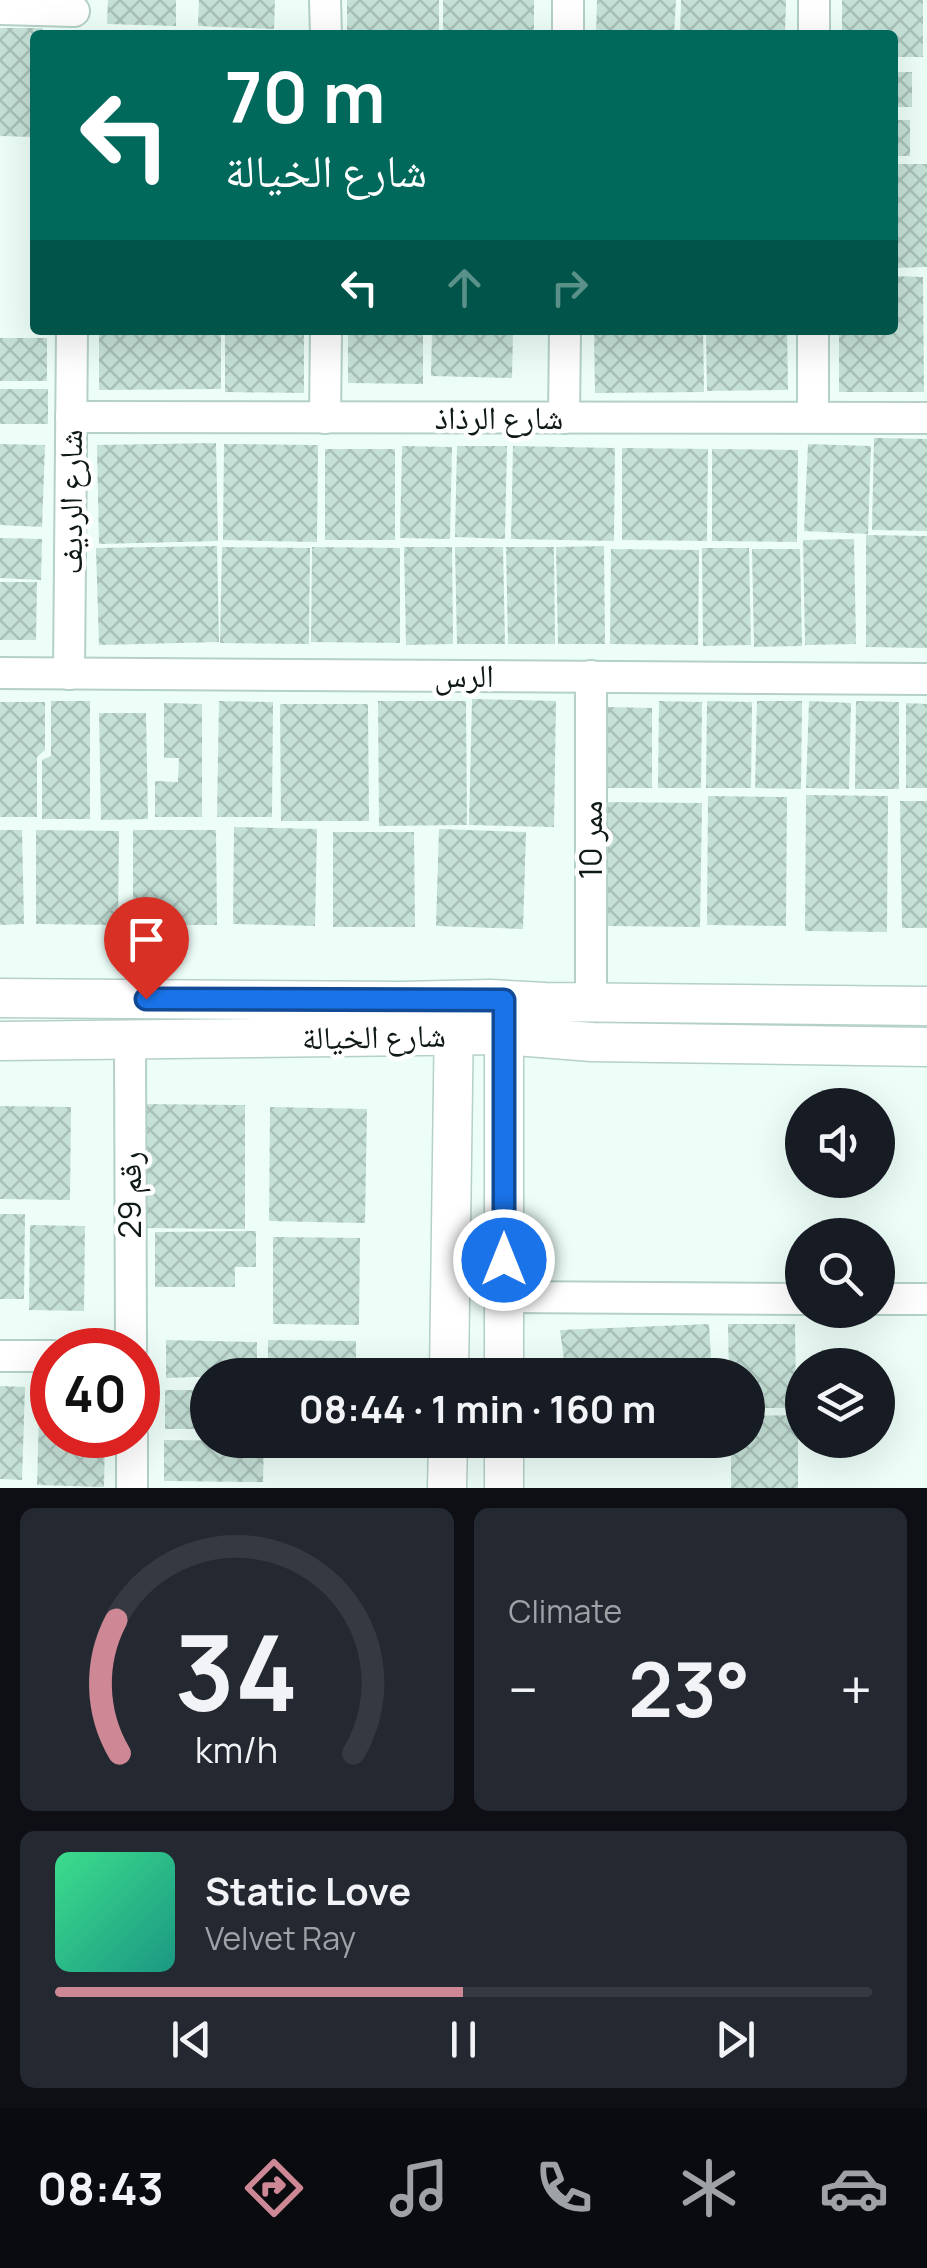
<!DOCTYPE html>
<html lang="en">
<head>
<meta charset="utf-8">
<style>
  :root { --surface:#171b24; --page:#242831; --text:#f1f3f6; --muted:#9ea1a6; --line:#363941; --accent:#ce8895 }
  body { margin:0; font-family:Manrope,"Noto Naskh Arabic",sans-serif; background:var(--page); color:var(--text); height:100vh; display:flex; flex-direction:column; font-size:38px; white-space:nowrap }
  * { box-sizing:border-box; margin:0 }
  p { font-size:32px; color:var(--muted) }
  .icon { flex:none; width:55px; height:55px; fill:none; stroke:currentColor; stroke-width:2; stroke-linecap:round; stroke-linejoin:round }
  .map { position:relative; height:1488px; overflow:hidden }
  .panel { display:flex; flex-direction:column; gap:20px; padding:20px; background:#0d0f14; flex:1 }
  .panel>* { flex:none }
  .banner { position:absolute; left:30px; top:30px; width:868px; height:305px; border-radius:10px; box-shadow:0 10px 40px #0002; background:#00695c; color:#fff; overflow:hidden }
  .tools { position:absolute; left:785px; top:1088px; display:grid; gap:20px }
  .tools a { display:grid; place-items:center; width:110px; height:110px; border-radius:50%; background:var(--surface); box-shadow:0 10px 40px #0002; font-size:50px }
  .speed { position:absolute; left:30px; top:1328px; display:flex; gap:20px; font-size:50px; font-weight:700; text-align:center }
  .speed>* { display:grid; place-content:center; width:130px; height:130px; border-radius:50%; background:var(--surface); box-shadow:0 10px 40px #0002; line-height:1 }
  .speed .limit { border:15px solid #d22; background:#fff; color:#111 }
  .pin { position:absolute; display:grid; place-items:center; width:85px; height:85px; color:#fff; margin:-102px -42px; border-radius:50% 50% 50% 0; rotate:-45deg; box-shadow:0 0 10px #0007 }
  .pin .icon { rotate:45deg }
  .me { position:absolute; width:110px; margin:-55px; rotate:0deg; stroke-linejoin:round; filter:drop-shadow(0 0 8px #0008) }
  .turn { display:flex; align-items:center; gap:35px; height:210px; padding:0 30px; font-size:45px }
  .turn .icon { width:130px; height:130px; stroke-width:2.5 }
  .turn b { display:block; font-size:70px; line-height:85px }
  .lanes { display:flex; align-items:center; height:95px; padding:0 30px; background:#0003; justify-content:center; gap:50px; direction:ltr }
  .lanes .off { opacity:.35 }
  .big { font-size:75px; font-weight:700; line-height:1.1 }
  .panel .card { flex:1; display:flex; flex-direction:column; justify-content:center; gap:15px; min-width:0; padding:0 35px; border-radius:15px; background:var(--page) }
  .panel .dial { align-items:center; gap:0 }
  .dial svg { height:260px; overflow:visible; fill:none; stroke:var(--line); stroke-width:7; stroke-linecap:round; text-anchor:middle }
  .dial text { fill:var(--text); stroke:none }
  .song { display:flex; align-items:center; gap:30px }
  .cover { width:120px; height:120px; border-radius:15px; background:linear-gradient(135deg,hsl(150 70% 55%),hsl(170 70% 35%)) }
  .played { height:10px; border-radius:5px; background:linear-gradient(90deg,var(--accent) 50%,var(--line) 50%) }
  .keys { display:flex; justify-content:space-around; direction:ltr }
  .heat { display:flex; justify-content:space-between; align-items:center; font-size:55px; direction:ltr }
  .panel .tiles { flex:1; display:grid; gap:20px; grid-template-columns:1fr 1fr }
  .card:last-child { grid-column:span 2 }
  .trip { position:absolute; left:190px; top:1358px; width:575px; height:100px; border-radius:50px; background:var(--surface); box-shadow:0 10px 40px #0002; font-weight:700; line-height:100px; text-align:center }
  .menu { display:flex; height:160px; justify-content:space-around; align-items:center; background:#090b0e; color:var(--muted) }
  .menu .icon { width:70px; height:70px }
  .menu .active { color:var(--accent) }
  .menu b { font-size:45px; color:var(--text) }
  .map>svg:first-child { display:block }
</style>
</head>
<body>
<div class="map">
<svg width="927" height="1488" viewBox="0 0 927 1488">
  <defs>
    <pattern id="building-cross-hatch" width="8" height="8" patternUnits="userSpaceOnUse" patternTransform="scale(2.5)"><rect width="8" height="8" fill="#c5e1d7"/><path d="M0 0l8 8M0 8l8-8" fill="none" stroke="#a8c0b8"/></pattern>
  </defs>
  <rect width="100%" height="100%" fill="#edfef8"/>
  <g fill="url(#building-cross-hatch)">
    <polygon points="108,0 176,0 176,26 107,24"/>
    <polygon points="199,0 275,0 274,29 198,26"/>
    <rect x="347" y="0" width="92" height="35"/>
    <rect x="443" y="0" width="91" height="35"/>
    <polygon points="597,0 676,0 674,35 596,35"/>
    <polygon points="681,0 786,0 785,35 680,35"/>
    <polygon points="842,0 923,0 923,57 892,57 892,35 842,35"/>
    <polygon points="0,28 43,28 43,35 35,35 35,137 0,136"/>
    <rect x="892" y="72" width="20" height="35"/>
    <rect x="892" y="120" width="18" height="36"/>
    <polygon points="892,164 927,164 927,267 892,268"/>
    <polygon points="892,276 923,277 924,392 839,392 839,330 892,330"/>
    <polygon points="99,330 221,330 221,389 99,390"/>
    <polygon points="225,330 304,330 304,393 225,392"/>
    <polygon points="348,330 423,330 423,384 348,383"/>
    <polygon points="432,330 513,330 512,378 431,376"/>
    <polygon points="594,330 703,330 704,392 595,393"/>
    <polygon points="706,330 787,330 788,390 707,391"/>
    <rect x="0" y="338" width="47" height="43"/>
    <rect x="0" y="389" width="48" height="35"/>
    <polygon points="874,438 927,439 927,531 872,530"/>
    <polygon points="216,443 218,541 99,544 97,445"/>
    <polygon points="0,444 45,445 42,527 0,525"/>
    <polygon points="224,444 318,445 317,542 223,540"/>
    <polygon points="808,444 871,446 868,534 804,531"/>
    <polygon points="402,446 452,447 450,539 400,538"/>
    <polygon points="457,446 507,446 505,539 455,537"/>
    <polygon points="513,446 615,448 614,541 511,539"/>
    <polygon points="622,448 708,449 707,541 622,540"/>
    <rect x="325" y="449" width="70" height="91"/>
    <polygon points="712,449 798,450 797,542 712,541"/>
    <polygon points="866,535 927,536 927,648 866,647"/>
    <polygon points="0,538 42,539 41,580 0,578"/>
    <polygon points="854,539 856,644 805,645 803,540"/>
    <polygon points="217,546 219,642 99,645 96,548"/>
    <polygon points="604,546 605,644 558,644 556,547"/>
    <polygon points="222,547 310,548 309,644 220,643"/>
    <polygon points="312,547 400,548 400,643 311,642"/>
    <polygon points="404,547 452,547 453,644 406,645"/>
    <polygon points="455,547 503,547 505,644 457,644"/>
    <polygon points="506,547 554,547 555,644 508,644"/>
    <polygon points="702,548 749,548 751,645 703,646"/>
    <polygon points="611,549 699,550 698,645 610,644"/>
    <polygon points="752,549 800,549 802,646 754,647"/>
    <polygon points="0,582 37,582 36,640 0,640"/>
    <polygon points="472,699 556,701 554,827 469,825"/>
    <polygon points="51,701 90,701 90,819 42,819 42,760 51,756"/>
    <polygon points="219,701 273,702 272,817 217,817"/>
    <polygon points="378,701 466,701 467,825 379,826"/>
    <polygon points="659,701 702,702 701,788 658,788"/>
    <polygon points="707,701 752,702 751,788 706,788"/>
    <polygon points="757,701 802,701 801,789 755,788"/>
    <polygon points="809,701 851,703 849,789 806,788"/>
    <polygon points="856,701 899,702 899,789 855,789"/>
    <polygon points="0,702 45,702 45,750 37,757 37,817 0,817"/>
    <polygon points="164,703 202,704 202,817 155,817 155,781 178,782 179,758 164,758"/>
    <polygon points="906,703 927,704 927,788 906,788"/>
    <polygon points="280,704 368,704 369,821 281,821"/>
    <polygon points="606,707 652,708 652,788 605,788"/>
    <polygon points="99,713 146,713 148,819 101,820"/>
    <polygon points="806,795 888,796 887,932 805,931"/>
    <polygon points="708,796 787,797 786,926 707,925"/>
    <polygon points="900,801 927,801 927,928 902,928"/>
    <polygon points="605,802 702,803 700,927 604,926"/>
    <polygon points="234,827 317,829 315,926 233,924"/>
    <polygon points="439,829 526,832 523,929 436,926"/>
    <polygon points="0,830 22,830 24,924 0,925"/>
    <polygon points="36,830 119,831 118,925 36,924"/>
    <polygon points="133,830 216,830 217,925 133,925"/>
    <polygon points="333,832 414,832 415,927 333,927"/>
    <polygon points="142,1104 245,1105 245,1229 142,1228"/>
    <polygon points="0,1106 71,1107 70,1200 0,1199"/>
    <polygon points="270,1107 367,1109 365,1223 269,1221"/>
    <polygon points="0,1214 25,1214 24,1299 0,1299"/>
    <polygon points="30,1225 85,1226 84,1311 29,1310"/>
    <polygon points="256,1231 256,1267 235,1267 235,1287 155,1287 155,1232"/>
    <polygon points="273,1237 360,1238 359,1325 273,1324"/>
    <polygon points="709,1324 712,1375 566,1375 560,1330"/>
    <polygon points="728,1324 795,1324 796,1408 748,1408 748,1375 729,1375"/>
    <polygon points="166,1340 257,1342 257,1375 166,1378"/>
    <polygon points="268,1340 356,1341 356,1375 268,1375"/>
    <polygon points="40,1383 52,1384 52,1435 105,1435 104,1487 37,1485"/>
    <polygon points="0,1386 25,1387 22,1480 0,1479"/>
    <rect x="165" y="1390" width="43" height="39"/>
    <polygon points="798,1415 798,1488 731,1488 731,1440 748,1440 748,1416"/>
    <polygon points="164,1440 264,1441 263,1482 164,1481"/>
    <polygon points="568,1440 715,1440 715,1446 568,1452"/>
  </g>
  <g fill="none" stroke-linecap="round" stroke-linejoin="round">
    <g stroke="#b4d0c7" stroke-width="34">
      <g id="minor">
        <polyline points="325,0 326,35"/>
        <polyline points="0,9 74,11"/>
        <polyline points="568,35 568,0"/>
        <polyline points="814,35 814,0"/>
        <polyline points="71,417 927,418"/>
        <polyline points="813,417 813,330"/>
        <polyline points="325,418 326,330"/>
        <polyline points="564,418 565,330"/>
        <polyline points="0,673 927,679"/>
        <polyline points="69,674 72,330"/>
        <polyline points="591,676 591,1003"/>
        <polyline points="130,1040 131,1350"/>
        <polyline points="504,1297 802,1299"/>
        <polyline points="878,1299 927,1299"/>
        <polyline points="0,1356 52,1356"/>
        <polyline points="132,1435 132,1488"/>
      </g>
    </g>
    <g stroke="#b4d0c7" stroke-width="41">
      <g id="tertiary">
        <polyline points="0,998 401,1001 490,999 545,1002 927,1006"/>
        <polyline points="504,1013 504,1375"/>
        <polyline points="0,1041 504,1035 592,1042 927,1047"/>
        <polyline points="449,1375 454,1013"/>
        <polyline points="447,1488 448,1440"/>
        <polyline points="504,1488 504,1440"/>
      </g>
    </g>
    <use href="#minor" stroke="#fff" stroke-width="30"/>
    <use href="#tertiary" stroke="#fff" stroke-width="38"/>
  </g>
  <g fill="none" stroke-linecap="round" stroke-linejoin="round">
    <g stroke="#114b97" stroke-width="25">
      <polyline id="route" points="146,999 504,1000 504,1260"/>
    </g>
    <use href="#route" stroke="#1a73e8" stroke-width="18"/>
  </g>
  <g text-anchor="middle" stroke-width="9" stroke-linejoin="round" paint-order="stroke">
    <g font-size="32" fill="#0f1916" stroke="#fff">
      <text x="499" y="429">شارع الرذاذ</text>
      <text transform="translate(71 502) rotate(-90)" y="11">شارع الرديف</text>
      <text x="464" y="687">الرس</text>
      <text transform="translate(591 840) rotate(-90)" y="11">ممر 10</text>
      <text transform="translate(374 1037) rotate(-1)" y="11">شارع الخيالة</text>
      <text transform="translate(130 1195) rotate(-90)" y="11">رقم 29</text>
    </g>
  </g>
</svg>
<div class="tools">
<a><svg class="icon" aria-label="sound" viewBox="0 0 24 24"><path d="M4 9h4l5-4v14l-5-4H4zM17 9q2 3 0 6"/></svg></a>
<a><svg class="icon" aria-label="search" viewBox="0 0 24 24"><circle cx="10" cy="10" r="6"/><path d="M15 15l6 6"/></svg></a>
<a><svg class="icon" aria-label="layers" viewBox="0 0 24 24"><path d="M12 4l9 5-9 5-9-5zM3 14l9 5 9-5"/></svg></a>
</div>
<div class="speed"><div class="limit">40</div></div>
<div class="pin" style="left:146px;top:999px;background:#d93025"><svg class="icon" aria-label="arrive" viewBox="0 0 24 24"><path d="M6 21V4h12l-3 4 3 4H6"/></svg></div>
<svg class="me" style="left:504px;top:1260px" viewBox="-20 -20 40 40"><circle r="17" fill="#1a73e8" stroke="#fff" stroke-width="3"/><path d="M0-11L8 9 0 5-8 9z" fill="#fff"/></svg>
<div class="trip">08:44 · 1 min · 160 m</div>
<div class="banner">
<div class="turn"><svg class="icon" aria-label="left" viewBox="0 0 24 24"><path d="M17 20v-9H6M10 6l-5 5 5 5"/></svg><div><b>70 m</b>شارع الخيالة</div></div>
<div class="lanes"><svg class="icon" aria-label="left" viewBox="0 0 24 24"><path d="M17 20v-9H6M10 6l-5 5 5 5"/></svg><svg class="icon off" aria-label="ahead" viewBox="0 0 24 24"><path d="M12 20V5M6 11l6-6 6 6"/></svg><svg class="icon off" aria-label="right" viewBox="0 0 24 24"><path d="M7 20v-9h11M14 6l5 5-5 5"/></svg></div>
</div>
</div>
<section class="panel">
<div class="tiles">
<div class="card dial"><svg viewBox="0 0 100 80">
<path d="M14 69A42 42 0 1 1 86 69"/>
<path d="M14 69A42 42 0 0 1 13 28" stroke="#ce8895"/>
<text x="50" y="56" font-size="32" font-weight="700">34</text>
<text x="50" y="72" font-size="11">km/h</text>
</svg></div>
<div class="card"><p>Climate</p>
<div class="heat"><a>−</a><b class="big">23°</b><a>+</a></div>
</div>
<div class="card">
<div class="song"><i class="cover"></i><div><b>Static Love</b><p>Velvet Ray</p></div></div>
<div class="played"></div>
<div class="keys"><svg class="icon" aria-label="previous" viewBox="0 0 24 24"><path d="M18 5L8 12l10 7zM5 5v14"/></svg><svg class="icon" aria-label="pause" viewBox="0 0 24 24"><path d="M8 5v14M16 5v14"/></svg><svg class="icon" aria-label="next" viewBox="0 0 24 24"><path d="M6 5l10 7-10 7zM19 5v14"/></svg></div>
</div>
</div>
</section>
<nav class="menu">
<b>08:43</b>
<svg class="icon active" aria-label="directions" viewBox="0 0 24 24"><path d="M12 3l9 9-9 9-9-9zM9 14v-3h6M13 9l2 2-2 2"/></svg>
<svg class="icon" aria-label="music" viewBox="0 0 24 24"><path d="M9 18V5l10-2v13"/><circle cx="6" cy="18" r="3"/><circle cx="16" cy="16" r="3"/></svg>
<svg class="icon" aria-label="phone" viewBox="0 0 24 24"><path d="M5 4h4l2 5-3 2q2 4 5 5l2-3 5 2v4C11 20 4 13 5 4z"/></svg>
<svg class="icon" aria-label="climate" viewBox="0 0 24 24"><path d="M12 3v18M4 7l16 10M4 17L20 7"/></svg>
<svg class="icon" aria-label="car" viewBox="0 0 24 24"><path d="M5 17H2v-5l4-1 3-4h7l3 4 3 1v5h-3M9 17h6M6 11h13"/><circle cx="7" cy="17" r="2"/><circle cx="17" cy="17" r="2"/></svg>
</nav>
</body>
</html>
